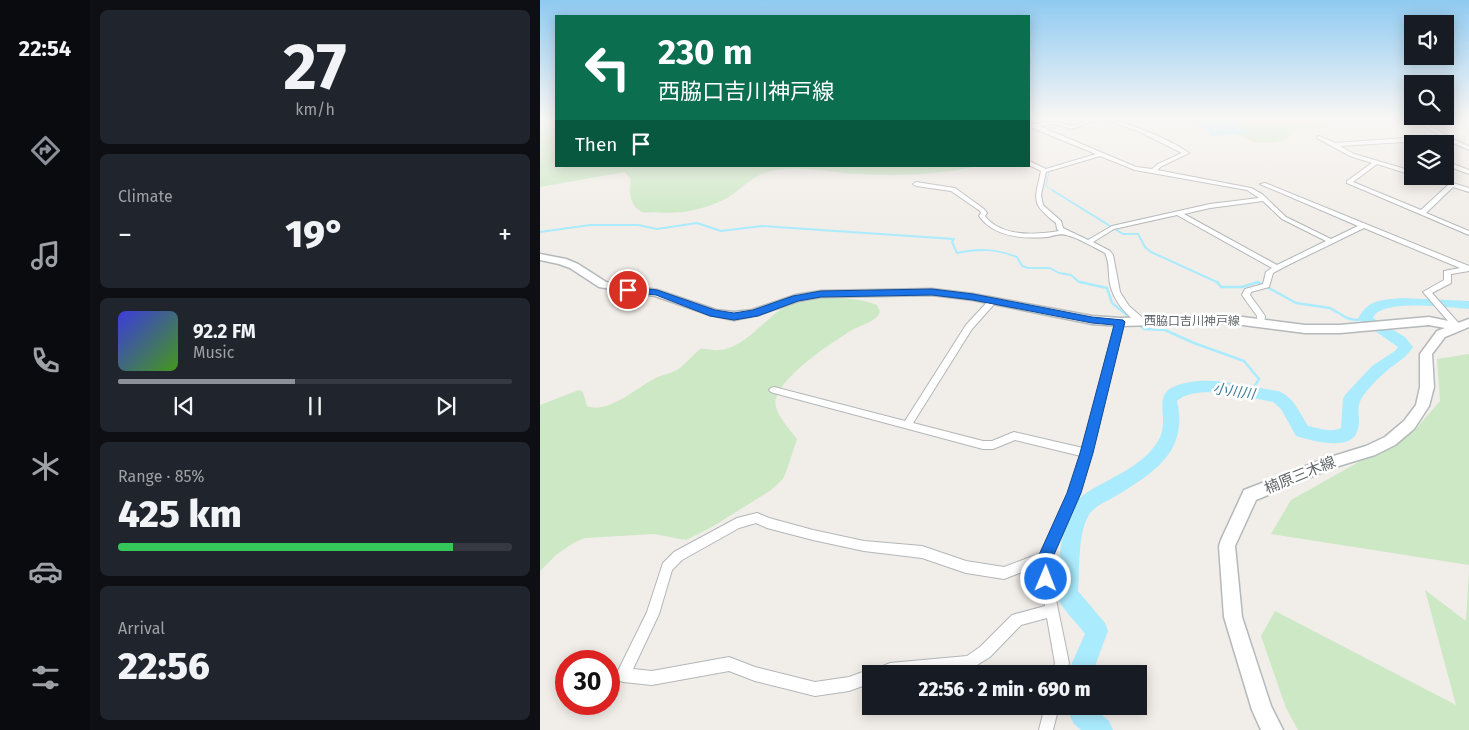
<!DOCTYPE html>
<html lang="en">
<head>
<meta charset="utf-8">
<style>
  :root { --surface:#171b24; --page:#20242c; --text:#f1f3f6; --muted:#9ea1a6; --line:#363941; --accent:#8c9099 }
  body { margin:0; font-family:"Fira Sans","Noto Sans JP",sans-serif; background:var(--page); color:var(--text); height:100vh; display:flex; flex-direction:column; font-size:19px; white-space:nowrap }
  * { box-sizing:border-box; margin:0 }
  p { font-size:16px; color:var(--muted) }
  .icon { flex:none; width:28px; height:28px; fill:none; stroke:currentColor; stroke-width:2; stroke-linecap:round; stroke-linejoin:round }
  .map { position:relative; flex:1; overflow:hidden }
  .side { display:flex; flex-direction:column; gap:10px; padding:10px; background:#0d0f14; width:450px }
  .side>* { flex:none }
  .guide { position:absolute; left:15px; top:15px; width:475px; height:152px; border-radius:0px; box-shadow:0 2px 12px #0003; background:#0b6e4f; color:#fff; overflow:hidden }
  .controls { position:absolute; left:864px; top:15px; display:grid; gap:10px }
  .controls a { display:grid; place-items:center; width:50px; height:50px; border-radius:0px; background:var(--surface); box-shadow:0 2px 12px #0003; font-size:25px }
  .speed { position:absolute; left:15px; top:650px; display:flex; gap:10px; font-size:25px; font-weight:700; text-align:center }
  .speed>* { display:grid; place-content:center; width:65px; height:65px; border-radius:50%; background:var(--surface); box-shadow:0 2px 12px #0003; line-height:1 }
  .speed .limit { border:8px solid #d22; background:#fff; color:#111 }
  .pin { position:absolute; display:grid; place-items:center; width:42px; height:42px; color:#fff; margin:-21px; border:2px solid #fff; border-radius:50%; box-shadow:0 1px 5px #0007 }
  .me { position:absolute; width:55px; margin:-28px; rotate:1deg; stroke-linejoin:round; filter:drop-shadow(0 0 4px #0008) }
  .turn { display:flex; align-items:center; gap:18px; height:105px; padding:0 20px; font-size:22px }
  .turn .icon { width:65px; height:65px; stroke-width:2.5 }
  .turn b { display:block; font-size:35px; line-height:42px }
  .then { display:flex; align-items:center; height:48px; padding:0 20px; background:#0003; gap:10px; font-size:19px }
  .big { font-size:38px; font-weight:800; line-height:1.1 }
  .side .widget { flex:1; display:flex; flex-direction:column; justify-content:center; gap:8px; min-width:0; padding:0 18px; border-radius:8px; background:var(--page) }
  .side .dial { align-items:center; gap:0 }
  .dial b { font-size:65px; line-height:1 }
  .song { display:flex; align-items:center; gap:15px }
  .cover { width:60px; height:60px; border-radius:8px; background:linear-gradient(135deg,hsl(240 70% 55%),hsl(100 70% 35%)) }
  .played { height:5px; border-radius:2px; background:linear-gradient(90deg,var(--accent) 45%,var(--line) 45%) }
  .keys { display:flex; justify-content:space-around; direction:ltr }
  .heat { display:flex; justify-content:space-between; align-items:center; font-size:28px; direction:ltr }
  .charge { height:8px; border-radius:4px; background:linear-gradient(90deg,#34c759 85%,var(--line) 0) }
  .trip { position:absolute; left:322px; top:665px; width:285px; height:50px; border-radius:0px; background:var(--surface); box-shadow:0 2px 12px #0003; font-weight:800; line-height:50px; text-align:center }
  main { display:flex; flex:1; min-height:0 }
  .dock { display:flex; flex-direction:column; width:90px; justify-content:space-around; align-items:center; background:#090b0e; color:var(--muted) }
  .dock .icon { width:35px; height:35px }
  .dock .current { color:var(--accent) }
  .dock b { font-size:22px; color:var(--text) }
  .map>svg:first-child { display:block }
</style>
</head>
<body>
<main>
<nav class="dock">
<b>22:54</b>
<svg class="icon current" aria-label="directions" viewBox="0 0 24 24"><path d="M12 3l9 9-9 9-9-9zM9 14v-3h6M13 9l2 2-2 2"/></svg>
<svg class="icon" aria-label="music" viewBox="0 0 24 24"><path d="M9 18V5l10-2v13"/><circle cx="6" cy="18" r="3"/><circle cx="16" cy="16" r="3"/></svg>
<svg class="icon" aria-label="phone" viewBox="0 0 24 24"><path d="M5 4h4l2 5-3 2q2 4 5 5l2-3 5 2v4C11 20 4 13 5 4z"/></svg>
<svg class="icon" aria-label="climate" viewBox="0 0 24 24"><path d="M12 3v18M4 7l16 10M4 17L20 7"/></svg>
<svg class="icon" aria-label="car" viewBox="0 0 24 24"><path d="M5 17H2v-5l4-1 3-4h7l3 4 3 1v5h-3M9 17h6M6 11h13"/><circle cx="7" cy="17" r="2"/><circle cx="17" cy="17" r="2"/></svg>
<svg class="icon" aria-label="filters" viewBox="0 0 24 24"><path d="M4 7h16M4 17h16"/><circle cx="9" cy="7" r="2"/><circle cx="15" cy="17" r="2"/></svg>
</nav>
<section class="side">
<div class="widget dial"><b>27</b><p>km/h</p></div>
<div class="widget"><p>Climate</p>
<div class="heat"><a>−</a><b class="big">19°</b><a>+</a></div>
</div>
<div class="widget">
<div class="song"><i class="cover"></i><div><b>92.2 FM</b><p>Music</p></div></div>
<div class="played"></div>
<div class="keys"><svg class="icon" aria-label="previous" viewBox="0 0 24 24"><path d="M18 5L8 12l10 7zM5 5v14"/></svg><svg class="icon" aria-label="pause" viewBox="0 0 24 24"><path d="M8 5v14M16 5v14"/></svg><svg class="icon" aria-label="next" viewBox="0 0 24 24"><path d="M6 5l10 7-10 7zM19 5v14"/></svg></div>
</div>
<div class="widget"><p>Range · 85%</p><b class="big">425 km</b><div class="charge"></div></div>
<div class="widget"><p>Arrival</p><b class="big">22:56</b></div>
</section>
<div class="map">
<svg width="929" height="730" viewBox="0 0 929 730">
  <rect width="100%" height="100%" fill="#f1ede8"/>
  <g fill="#cce8c5">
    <path d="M 0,118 L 16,118 L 16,166 L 433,167 C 396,175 358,176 320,174 C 288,173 252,162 222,174 C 209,179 199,191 187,198 C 164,210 139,215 114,212 C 111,212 105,213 102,212 C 89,206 89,191 91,179 L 85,172 L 0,187 Z"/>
    <polygon points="677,118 785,118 786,127 757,129 743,141 728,143 714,142 693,133"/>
    <path d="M 284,298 C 302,298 320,298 337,305 L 340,312 C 336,322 321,325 312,330 C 294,341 229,383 236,407 C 239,418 250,430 257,439 L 246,472 L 243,479 L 231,490 L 172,527 L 146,540 L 114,534 L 45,538 L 35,542 L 17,554 L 0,571 L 0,405 L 39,390 L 43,392 L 47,406 C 69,415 99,385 118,377 C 126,374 133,373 140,368 C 147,362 153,355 160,349 C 167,348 173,351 179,350 C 204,349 225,318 246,306 C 257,300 271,300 284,298 Z"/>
    <polygon points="929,354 929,565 731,534 751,500 874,431 900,401 897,359"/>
    <polygon points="929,570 929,730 758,730 746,708 721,636 735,611 916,705 885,590 926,621"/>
  </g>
  <polygon fill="#abebfe" points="648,118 664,118 674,121 675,120 670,118 698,118 701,119 698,122 697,126 710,133 673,136 670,135 670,132 654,123"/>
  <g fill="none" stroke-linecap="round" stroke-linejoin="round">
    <polyline stroke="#abebfe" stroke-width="1" points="509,171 506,186 514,191"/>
    <g stroke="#abebfe" stroke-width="2">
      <polyline points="512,190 583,234 598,234 605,247 611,252 679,283"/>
      <path d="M 0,232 L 50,225 L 98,225 L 117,229 L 157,223 L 181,231 L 222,226 L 414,239 L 412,242 L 417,253 C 439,248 456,249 477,257 L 482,266 L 488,268 L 510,268 L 519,273 L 531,275 L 539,282 L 545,283"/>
      <polyline points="714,283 720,283"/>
    </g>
    <g stroke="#abebfe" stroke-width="2.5">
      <polyline points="540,282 567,288 572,303 593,320"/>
      <polyline points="677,282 681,287 702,287 718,282"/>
      <polyline points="718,282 756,303 790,308 807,318 815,320 825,319"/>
      <polyline points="599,325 604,329 625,330 654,343 704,361 719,379 710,394"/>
    </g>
    <g fill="#abebfe" fill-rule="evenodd">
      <path d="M 863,298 L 929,301 L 929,309 C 910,308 841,298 833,318 L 865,337 L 873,347 C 865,360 853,364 842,375 C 836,380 831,386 826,392 C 812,409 823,415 817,432 C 810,452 769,440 756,436 L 741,409 L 733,402 C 709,398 657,383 637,401 C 649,452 613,473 574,497 C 566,502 557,505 551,512 C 537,530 540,568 538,591 L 565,623 L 568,631 L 552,674 L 527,674 L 545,634 C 538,624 518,605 516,594 C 516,588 518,580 518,575 C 520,552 522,511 542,496 C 567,478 601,469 618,441 C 631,421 612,397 633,387 C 665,373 705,386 738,391 C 753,396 760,413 768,426 C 778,428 791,433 801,428 L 803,399 L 805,395 L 832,366 L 855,351 L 858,347 L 818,319 C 828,299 842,300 863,298 Z"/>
      <polygon points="525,706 552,706 569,721 573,730 541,730 534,724"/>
    </g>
    <g stroke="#b3b7ba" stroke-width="2">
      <g id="street">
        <path d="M 556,118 C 579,118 630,139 649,153 L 622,166 L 617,170 L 711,188 L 722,194 L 746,217 L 791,239 L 818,226 L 720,184 L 725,183 L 929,266 L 929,271 L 911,274 L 911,283 L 892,293 L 922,327 L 921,329 L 915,329 L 883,292 L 904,280 L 904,271 L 920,268 L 824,228 L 746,266 L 733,273 L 729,287 L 711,292 L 710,295 L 725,316 L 724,325 L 718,325 L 717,316 L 702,295 L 705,289 L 723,284 L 726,272 L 732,268 L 637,215 L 574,229 L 553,242 L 570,251 L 573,255 L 580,292 L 589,306 L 604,319 L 605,321 L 601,324 C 587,318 573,299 570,284 C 568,274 570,263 565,253 C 555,248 537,237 526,235 C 521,233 513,236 507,237 C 482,239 454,237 439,216 L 441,213 L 440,211 L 411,191 L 376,186 L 373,184 L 376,182 L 415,188 L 444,209 L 447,213 L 445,216 C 461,237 496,235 519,231 L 517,229 L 516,223 C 490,203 495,200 501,171 L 489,165 L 489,161 L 506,169 L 556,154 L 490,127 L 489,123 L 494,124 L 515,122 L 532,126 ZM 561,118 L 600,132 L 642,153 L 618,164 L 612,169 L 596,167 L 499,126 L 515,124 L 532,129 ZM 560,156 L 595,170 L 707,190 L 719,198 L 670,204 L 572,226 L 548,240 L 523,228 L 521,221 L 503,205 L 501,195 L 506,172 ZM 723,201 L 742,219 L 786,241 L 737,265 L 644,214 L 670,208 Z"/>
        <polygon points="886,124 913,139 929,146 929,150 909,141 884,126 884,125"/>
        <polygon points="779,136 795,143 865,138 874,143 872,146 864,142 800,146 814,154 872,171 872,175 837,164 813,182 881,210 908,185 880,176 890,176 929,188 929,192 913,187 886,213 929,231 929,235 807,183 807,181 832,163 810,156 777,138 777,137"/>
        <polygon points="905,161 929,170 929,174 905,165"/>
        <path d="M 450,299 L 456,299 L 457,301 L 432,329 L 373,423 L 443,441 L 452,441 L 474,432 L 543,448 L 576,322 L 580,319 L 584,322 L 552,453 L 539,493 L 511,557 L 514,590 L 529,663 L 526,674 L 512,674 L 515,663 L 507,618 L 481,625 L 450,657 L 429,670 L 385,674 L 331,674 L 331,683 L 309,691 L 275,696 L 215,681 L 189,671 L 112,685 L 83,682 L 78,680 L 76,675 L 107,612 L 123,563 L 134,552 L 197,518 L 217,513 L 229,518 L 273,530 L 324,541 L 382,546 L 426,561 L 464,567 L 501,553 L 529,493 L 541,456 L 475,440 L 453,449 L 443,449 L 234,393 L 231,392 L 229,390 L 231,388 L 234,387 L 365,421 L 426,325 ZM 216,523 L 227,528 L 273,540 L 324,551 L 382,558 L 426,573 L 464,579 L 500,565 L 505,606 L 472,615 L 440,647 L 427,656 L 350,663 L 334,670 L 331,669 L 309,677 L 275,682 L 215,667 L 189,657 L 112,671 L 93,669 L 119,614 L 132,570 L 142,560 L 199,528 Z"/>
        <polygon points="505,706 519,706 513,730 499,730"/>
      </g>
    </g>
    <g stroke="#b4b9bc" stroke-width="3">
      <polygon id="secondary" points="0,254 26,259 38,264 66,282 117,290 176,310 194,312 212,310 256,295 281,291 392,289 433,294 552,316 580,318 687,315 765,325 800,325 889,317 918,323 929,319 929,327 905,337 892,354 894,387 889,406 874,429 855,445 835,455 792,468 716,500 695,546 702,617 731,706 743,730 721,730 712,710 684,617 679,546 681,540 704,490 784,459 826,446 845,437 864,421 876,405 880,387 880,354 897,331 905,328 889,325 800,333 765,333 687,323 580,326 552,324 433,300 392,295 281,297 258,301 218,315 194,320 170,315 115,296 59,287 30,268 19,264 0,260"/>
    </g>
    <use href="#street" fill="#fff" fill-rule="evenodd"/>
    <use href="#secondary" fill="#fff" fill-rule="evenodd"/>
  </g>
  <linearGradient id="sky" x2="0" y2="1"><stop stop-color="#8fcaf1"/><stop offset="0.54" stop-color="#f9f7f5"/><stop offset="1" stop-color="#f9f7f5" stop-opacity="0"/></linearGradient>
  <rect width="929" height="220" fill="url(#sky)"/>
  <polygon fill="#1a73e8" stroke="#114b97" points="88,287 117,290 175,310 194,313 213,310 253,296 281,291 392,289 433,294 552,317 583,320 585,322 553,453 541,493 513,557 514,579 512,584 506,587 501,584 498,579 498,557 527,493 540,453 574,325 552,323 433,300 392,295 281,297 258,301 218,316 194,320 170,316 116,295 85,292 83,290"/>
  <g text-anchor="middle" stroke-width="5" stroke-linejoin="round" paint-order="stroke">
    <g font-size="12" fill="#5f6568" stroke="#fff">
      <text x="652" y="325">西脇口吉川神戸線</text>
    </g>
    <g font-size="14" font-style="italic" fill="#3c7c97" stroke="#fff">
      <text transform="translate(694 391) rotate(8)" y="5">小川川</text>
    </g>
    <g font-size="15" fill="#5f6568" stroke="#fff">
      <text transform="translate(760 475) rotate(-22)" y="5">楠原三木線</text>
    </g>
  </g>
</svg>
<div class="controls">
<a><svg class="icon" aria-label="sound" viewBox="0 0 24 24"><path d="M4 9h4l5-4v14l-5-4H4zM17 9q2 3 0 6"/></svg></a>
<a><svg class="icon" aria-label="search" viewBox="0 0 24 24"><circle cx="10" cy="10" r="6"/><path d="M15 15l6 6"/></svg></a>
<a><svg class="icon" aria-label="layers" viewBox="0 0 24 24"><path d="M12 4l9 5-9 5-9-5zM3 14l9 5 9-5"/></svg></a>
</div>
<div class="speed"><div class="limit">30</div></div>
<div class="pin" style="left:88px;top:290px;background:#d93025"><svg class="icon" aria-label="arrive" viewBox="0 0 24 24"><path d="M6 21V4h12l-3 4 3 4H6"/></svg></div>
<svg class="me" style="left:506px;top:579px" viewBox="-20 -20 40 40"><circle r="17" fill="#1a73e8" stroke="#fff" stroke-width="3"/><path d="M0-11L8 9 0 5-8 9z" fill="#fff"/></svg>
<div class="trip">22:56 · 2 min · 690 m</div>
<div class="guide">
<div class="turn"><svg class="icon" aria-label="left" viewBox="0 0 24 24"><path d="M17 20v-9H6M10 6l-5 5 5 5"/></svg><div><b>230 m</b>西脇口吉川神戸線</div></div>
<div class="then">Then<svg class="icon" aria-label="arrive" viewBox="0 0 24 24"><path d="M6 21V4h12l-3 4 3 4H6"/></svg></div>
</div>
</div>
</main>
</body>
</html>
